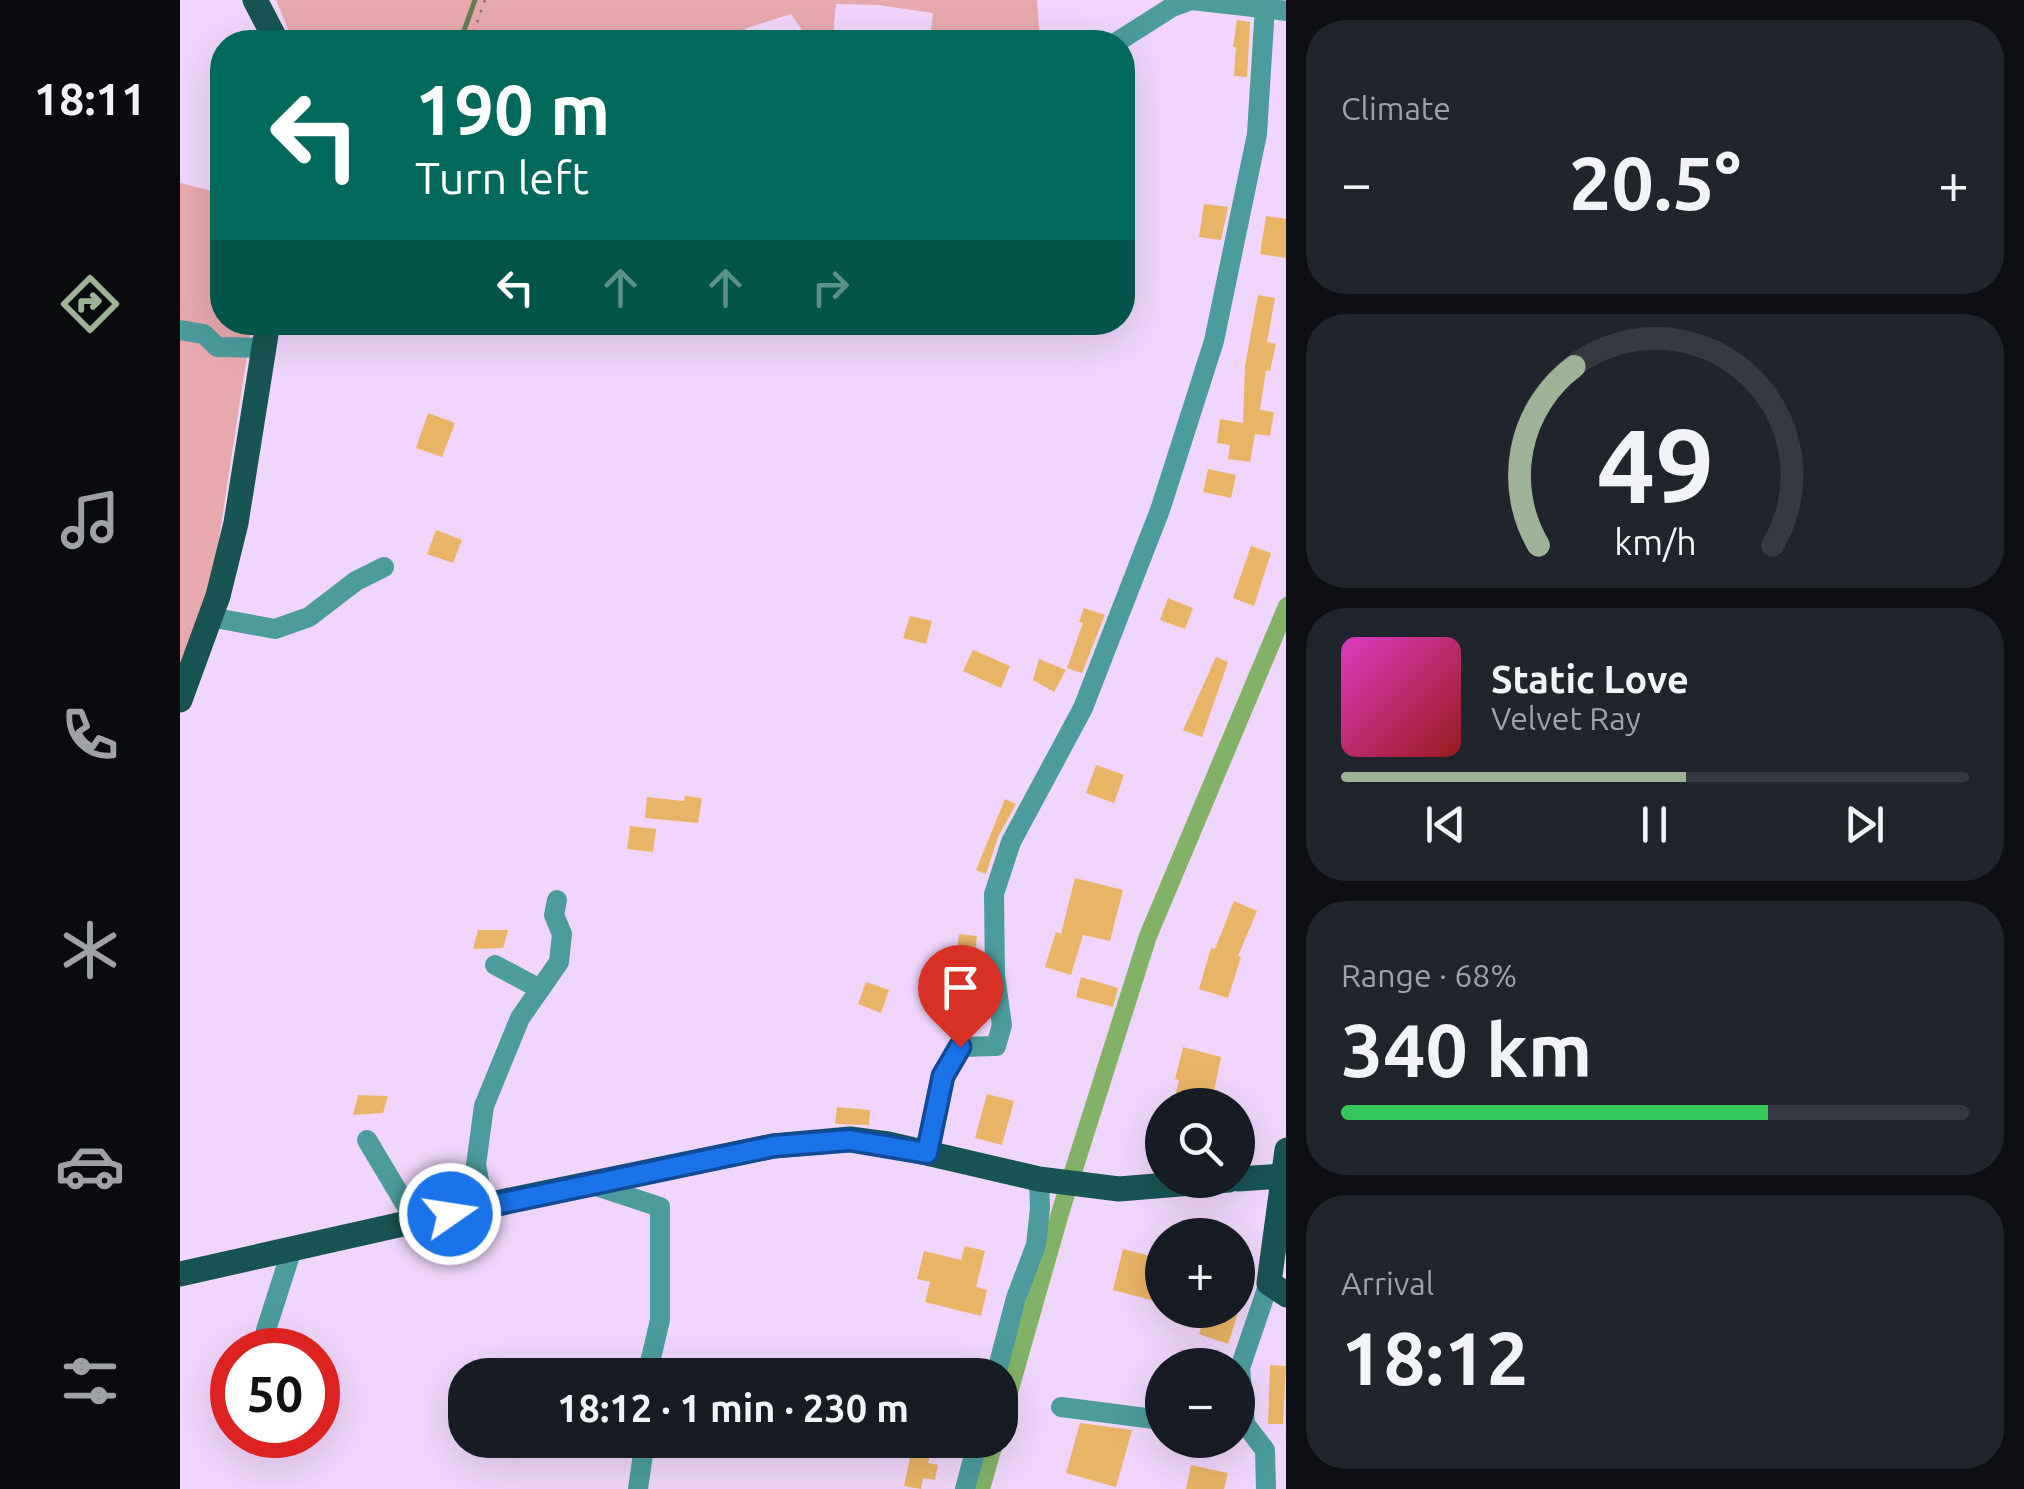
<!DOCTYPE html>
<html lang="en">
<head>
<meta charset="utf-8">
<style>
  :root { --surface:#171b24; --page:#20242c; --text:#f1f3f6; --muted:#9ea1a6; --line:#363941; --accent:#9eb295 }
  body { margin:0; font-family:Ubuntu,sans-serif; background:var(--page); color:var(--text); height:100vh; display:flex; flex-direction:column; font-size:38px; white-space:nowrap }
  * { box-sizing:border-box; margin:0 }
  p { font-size:32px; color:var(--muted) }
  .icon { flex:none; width:55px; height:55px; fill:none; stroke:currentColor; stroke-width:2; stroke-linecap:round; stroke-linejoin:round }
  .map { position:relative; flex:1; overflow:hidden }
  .side { display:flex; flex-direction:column; gap:20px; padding:20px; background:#0d0f14; width:738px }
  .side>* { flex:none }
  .guide { position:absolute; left:30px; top:30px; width:925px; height:305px; border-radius:40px; box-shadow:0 10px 40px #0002; background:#00695c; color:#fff; overflow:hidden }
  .tools { position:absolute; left:965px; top:1088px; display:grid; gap:20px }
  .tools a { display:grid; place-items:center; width:110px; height:110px; border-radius:50%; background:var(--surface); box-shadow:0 10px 40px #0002; font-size:50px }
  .speed { position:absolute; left:30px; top:1328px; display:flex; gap:20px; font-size:50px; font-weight:700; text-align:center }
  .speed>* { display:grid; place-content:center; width:130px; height:130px; border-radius:50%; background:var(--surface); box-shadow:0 10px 40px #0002; line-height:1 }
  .speed .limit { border:15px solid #d22; background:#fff; color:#111 }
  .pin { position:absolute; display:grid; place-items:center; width:85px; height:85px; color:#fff; margin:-102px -42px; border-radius:50% 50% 50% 0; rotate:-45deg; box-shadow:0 0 10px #0007 }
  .pin .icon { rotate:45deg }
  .me { position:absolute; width:110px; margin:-55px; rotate:77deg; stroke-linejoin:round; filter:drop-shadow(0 0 8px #0008) }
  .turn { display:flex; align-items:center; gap:35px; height:210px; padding:0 40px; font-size:45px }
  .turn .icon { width:130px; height:130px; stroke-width:2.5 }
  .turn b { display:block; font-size:70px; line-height:85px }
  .lanes { display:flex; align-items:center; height:95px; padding:0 40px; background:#0003; justify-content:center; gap:50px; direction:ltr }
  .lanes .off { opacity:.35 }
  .big { font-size:75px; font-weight:600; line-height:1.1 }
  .side .widget { flex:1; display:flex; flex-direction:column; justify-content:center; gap:15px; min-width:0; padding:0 35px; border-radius:40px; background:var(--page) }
  .side .dial { align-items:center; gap:0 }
  .dial svg { height:260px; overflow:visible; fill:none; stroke:var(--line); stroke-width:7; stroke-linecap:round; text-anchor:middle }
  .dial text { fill:var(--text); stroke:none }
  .song { display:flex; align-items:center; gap:30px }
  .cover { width:120px; height:120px; border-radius:15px; background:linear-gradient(135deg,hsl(310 70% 55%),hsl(0 70% 35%)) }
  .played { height:10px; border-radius:5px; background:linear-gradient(90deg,var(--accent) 55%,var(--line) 55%) }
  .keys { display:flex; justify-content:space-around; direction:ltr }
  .heat { display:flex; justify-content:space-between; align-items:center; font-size:55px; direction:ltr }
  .charge { height:15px; border-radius:8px; background:linear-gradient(90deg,#34c759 68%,var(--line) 0) }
  .trip { position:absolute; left:268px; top:1358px; width:570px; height:100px; border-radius:40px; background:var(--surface); box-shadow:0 10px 40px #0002; font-weight:600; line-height:100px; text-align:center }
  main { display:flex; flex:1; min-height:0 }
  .tab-bar { display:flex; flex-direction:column; width:180px; justify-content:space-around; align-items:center; background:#090b0e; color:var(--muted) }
  .tab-bar .icon { width:70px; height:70px }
  .tab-bar .on { color:var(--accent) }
  .tab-bar b { font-size:45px; color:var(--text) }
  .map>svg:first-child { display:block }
</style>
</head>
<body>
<main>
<nav class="tab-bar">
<b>18:11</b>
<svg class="icon on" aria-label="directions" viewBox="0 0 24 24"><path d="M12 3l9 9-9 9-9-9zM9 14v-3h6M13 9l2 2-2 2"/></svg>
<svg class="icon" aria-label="music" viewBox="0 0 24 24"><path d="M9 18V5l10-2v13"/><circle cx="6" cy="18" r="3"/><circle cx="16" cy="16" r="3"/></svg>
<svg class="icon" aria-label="phone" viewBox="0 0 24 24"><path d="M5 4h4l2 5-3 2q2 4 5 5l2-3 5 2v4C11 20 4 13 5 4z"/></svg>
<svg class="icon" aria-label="climate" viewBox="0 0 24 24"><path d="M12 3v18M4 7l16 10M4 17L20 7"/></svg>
<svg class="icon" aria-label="car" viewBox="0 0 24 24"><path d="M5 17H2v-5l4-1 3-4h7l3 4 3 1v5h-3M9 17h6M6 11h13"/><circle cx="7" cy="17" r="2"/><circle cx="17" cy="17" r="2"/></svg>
<svg class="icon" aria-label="filters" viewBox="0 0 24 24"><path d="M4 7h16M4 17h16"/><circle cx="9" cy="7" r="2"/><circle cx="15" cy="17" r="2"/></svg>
</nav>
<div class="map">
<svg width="1107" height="1489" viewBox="0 0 1107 1489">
  <rect width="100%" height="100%" fill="#f0d6fc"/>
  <g fill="#e8a9ad">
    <polygon points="96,0 857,0 860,42 750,42 753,13 698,5 656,4 653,35 622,30 611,14 567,28 552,42 113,42"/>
    <polygon points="42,161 42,322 72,323 34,571 0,668 0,183 36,192"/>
  </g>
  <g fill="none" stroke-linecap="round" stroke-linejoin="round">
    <polyline stroke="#617e51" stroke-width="5" points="280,42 295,0"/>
    <g stroke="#82b268" stroke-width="18">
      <polyline points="820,1424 881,1210 968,936 1107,606"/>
      <polyline points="801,1489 815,1440"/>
    </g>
  </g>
  <g fill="#eab466">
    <polygon points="1057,20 1070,22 1067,77 1054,76 1056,47 1053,47"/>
    <polygon points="1024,204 1048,207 1041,240 1019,237"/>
    <polygon points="1086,216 1107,219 1106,258 1080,254"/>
    <polygon points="1078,295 1095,298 1087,342 1096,344 1090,371 1086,370 1080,410 1094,412 1090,436 1075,434 1070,462 1048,459 1050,445 1037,443 1040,419 1063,423 1065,366"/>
    <polygon points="248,413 275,423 262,457 236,448"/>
    <polygon points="1028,469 1056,475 1051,498 1023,492"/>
    <polygon points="256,530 282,540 273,563 247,554"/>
    <polygon points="1071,546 1091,553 1074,606 1053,598"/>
    <polygon points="988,598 1013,608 1005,629 980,620"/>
    <polygon points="904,608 925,615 902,673 887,668 903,623 899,622"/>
    <polygon points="730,616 752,621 746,644 723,638"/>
    <polygon points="793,650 830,666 821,688 783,671"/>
    <polygon points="1036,657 1048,662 1022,737 1003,730"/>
    <polygon points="859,659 886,670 874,692 853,680"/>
    <polygon points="916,765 944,775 934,803 906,793"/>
    <polygon points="505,796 522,798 518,823 465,818 467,797 504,801"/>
    <polygon points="825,799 836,804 818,837 806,874 796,870"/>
    <polygon points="450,826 476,829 473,852 447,849"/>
    <polygon points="895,878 943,890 930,941 903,935 891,975 865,967 876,932 881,934"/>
    <polygon points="1054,901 1077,911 1058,956 1061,957 1048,998 1019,989 1031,948 1035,949"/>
    <polygon points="298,930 328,930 323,948 293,949"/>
    <polygon points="779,934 797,936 793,971 775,969"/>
    <polygon points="901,977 938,988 933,1007 896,997"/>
    <polygon points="686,982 709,990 701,1013 678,1004"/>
    <polygon points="1003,1047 1041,1057 1031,1105 993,1105 999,1080 995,1079"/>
    <polygon points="807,1094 834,1101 822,1145 795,1138"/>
    <polygon points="178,1095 208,1096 203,1113 173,1115"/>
    <polygon points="657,1107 690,1110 689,1125 655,1124"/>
    <polygon points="785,1246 805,1251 796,1287 807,1290 801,1316 745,1302 750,1282 737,1279 744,1251 781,1260"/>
    <polygon points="943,1249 982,1259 982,1303 933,1290"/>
    <polygon points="1027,1310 1059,1310 1048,1344 1019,1334"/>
    <polygon points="1090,1365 1106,1366 1103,1424 1088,1424"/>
    <polygon points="900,1423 952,1430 936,1487 886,1473"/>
    <polygon points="732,1447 751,1451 748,1463 758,1465 755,1480 743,1478 741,1489 724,1486"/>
    <polygon points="1011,1465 1048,1473 1044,1489 1006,1489"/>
  </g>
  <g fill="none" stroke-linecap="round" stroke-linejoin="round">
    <polyline stroke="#846f8d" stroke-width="2.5" stroke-dasharray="2.5 8" stroke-linecap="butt" points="290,42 305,0"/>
    <g stroke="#4c9c9d" stroke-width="20">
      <polyline points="1012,0 1107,11"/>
      <polyline points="937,42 992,7 1011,0"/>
      <polyline points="0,330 24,334 37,347 84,348"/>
      <polyline points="30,617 95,629 129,617 176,581 204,567"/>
      <polyline points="315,965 360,989"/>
      <polyline points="187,1140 236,1222"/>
      <polyline points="747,1153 763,1076 780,1047 816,1046 822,1025 815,976 814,894 831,842 903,708 980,510 1034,341 1077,134 1085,7"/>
      <polyline points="410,1184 480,1207 480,1320 467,1375"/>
      <polyline points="304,1206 296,1165 304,1106 340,1018 379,962 382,934 374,915 377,900"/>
      <polyline points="86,1330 112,1249"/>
      <polyline points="816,1375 836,1298 856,1245 860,1208 859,1179"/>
      <polyline points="881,1407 982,1420"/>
      <polyline points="458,1489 465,1440"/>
      <polyline points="785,1489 798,1440"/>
      <polyline points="1086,1489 1085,1450 1065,1424 1060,1368 1089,1283"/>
    </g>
    <g stroke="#195454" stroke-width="25">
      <polyline points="75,0 97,42"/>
      <polyline points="0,700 38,596 56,523 88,322"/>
      <polyline points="1107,1150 1089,1283 1107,1295"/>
      <polyline points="1058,1179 1103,1176"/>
      <polyline points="0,1274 330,1200 593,1146 670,1139 708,1144 859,1179 939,1189 1049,1180"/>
    </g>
  </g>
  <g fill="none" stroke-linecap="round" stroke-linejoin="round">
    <g stroke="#114b97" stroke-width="25">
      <polyline id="route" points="270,1214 594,1146 670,1140 747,1153 763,1076 780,1047"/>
    </g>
    <use href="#route" stroke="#1a73e8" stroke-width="18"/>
  </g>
</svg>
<div class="tools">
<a><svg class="icon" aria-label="search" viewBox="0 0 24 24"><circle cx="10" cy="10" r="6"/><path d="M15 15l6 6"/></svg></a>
<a>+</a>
<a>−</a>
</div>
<div class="speed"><div class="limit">50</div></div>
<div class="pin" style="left:780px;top:1047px;background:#d93025"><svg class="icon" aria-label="arrive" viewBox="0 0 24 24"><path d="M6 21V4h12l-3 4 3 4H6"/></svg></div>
<svg class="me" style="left:270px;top:1214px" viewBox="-20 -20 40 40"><circle r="17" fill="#1a73e8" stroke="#fff" stroke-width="3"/><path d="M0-11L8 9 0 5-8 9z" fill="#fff"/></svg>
<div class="trip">18:12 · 1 min · 230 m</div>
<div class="guide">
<div class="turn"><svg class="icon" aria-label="left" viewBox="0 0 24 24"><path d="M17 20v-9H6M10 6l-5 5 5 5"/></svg><div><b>190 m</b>Turn left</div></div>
<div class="lanes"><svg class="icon" aria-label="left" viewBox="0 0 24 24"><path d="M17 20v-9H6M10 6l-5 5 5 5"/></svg><svg class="icon off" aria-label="ahead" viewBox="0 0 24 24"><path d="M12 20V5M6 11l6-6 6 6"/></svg><svg class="icon off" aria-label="ahead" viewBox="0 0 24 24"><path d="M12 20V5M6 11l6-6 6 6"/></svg><svg class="icon off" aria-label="right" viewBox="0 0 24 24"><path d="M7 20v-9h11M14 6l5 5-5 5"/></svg></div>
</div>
</div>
<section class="side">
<div class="widget"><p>Climate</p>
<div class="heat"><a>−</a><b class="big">20.5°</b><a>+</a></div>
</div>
<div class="widget dial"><svg viewBox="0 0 100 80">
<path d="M14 69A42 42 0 1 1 86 69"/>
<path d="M14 69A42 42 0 0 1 25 14" stroke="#9eb295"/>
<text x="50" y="56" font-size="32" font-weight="700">49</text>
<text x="50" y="72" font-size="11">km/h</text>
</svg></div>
<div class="widget">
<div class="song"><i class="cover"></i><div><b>Static Love</b><p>Velvet Ray</p></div></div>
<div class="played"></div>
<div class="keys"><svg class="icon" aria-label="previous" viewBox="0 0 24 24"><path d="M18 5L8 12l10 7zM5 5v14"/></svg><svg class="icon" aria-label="pause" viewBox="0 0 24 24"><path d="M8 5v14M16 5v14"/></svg><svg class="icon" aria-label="next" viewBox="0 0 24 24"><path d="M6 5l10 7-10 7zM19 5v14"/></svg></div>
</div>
<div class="widget"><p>Range · 68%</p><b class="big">340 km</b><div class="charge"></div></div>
<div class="widget"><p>Arrival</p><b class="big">18:12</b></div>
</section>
</main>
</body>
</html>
